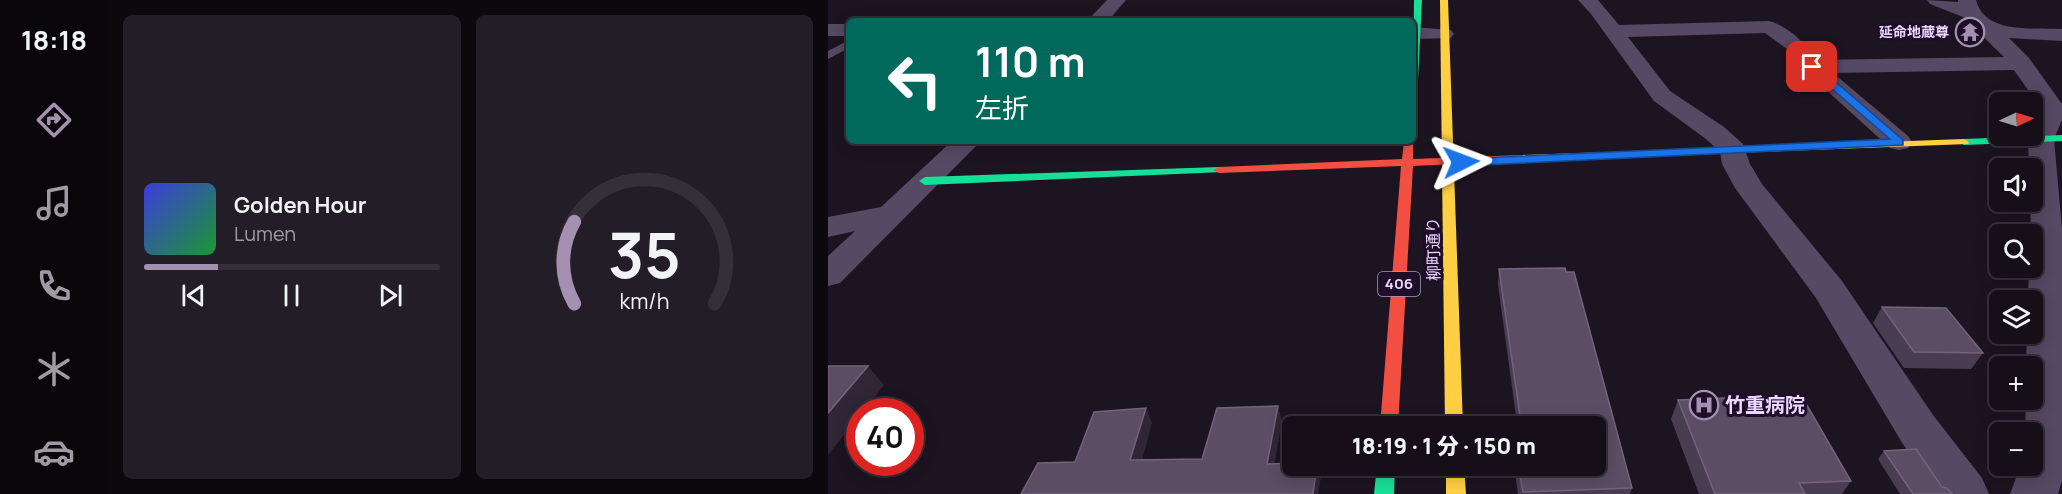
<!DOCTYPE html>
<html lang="ja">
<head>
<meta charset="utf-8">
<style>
  :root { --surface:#160f1a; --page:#231d27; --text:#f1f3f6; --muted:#9e9ca2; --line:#352f39; --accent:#a491b2 }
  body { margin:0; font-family:Manrope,"Noto Sans JP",sans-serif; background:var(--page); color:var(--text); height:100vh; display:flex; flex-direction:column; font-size:22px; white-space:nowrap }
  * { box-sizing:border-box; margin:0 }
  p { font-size:20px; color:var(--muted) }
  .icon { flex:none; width:33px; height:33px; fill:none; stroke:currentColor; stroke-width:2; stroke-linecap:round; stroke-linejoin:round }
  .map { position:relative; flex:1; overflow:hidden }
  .panel { display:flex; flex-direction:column; gap:15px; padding:15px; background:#0c080e; width:720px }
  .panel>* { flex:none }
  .hud { position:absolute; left:18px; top:18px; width:570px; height:126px; border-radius:9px; box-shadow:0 3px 15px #0003,0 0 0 2px var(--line); background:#00695c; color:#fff; overflow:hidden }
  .needle { width:39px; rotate:86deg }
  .tools { position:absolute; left:1161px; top:92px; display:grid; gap:12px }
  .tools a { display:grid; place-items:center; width:54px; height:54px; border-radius:9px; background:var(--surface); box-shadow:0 3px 15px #0003,0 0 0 2px var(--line); font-size:30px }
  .speed { position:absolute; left:18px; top:398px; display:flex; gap:12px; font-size:30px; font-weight:700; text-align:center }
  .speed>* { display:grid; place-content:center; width:78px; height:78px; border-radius:50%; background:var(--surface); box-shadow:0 3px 15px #0003,0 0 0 2px var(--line); line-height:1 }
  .speed .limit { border:9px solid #d22; background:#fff; color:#111 }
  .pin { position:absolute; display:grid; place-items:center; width:51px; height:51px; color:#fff; margin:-26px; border-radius:12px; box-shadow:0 3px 9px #0006 }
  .me { position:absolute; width:66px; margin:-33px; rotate:87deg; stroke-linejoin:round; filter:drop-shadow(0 0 4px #0008) }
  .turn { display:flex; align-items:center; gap:21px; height:126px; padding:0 30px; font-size:27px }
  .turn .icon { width:78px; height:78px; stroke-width:2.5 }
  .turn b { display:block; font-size:42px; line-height:51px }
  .panel .tile { flex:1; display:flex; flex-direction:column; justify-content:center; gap:9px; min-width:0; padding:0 21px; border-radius:9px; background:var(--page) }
  .panel .dial { align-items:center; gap:0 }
  .dial svg { height:156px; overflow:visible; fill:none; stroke:var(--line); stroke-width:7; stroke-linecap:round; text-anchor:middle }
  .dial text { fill:var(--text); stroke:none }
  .song { display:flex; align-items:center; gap:18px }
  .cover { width:72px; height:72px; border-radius:9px; background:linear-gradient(135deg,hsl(240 70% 55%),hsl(130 70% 35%)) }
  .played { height:6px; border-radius:3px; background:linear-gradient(90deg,var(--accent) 25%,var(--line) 25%) }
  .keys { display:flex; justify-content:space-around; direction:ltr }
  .panel .tiles { flex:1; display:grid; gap:15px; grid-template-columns:repeat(2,1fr) }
  .trip { position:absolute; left:454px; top:416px; width:324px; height:60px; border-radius:9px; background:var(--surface); box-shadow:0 3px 15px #0003,0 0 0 2px var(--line); font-weight:800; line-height:60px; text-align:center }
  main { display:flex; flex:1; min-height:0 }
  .dock { display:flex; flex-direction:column; width:108px; justify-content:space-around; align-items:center; background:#09060a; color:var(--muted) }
  .dock .icon { width:42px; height:42px }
  .dock .current { color:var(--accent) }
  .dock b { font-size:27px; color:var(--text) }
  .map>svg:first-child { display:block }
</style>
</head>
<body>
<main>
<nav class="dock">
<b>18:18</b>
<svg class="icon current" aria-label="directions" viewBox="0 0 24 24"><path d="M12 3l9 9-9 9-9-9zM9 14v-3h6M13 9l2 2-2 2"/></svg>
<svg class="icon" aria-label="music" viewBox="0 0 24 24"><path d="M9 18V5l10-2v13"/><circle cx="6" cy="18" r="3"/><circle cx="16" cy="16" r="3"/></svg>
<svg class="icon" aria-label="phone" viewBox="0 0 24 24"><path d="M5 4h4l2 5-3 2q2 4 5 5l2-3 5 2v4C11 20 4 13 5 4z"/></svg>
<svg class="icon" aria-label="climate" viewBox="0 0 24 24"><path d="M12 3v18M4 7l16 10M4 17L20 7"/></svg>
<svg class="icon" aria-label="car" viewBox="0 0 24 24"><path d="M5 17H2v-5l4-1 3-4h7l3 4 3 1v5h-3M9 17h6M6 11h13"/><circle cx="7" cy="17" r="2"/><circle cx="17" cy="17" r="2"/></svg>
</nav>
<section class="panel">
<div class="tiles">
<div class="tile">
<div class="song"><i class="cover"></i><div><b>Golden Hour</b><p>Lumen</p></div></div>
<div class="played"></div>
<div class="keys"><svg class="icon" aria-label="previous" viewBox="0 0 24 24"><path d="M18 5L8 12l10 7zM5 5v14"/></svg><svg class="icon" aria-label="pause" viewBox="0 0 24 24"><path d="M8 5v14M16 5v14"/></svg><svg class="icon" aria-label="next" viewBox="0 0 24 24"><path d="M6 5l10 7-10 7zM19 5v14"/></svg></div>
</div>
<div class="tile dial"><svg viewBox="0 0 100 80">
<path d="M14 69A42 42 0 1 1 86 69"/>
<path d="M14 69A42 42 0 0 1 14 27" stroke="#a491b2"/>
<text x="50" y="56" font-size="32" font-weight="700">35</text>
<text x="50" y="72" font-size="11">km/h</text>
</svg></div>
</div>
</section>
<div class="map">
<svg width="1234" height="494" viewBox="0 0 1234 494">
  <rect width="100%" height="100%" fill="#1d1422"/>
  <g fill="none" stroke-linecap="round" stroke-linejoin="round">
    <polygon fill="#554963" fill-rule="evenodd" points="21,40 21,48 0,59 0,51"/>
    <g fill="#554963" fill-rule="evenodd">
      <polygon points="279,0 298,0 280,21 259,21"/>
      <path d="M 750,0 L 770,0 L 791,25 L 941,21 C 953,24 969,35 976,45 L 973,49 L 959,49 L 937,33 L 800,37 L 842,91 L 896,127 L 915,144 L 922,164 L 934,184 L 1014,281 L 1105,415 L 1154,478 L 1161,494 L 1109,494 L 1073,441 L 988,298 L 907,188 L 894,164 L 892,152 L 878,139 L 826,101 L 763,14 Z"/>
      <path d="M 1099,0 L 1130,2 L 1130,0 L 1148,0 C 1157,35 1205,27 1234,29 L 1234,41 L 1181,38 L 1201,58 L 1234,104 L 1234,120 L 1226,139 L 1234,229 L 1234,481 L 1230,494 L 1182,494 L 1193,465 L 1204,465 L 1204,432 L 1197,432 L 1198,399 L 1204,399 L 1204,366 L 1198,366 L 1199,333 L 1204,333 L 1204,300 L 1200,300 L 1201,267 L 1204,267 L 1202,201 L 1204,201 L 1204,168 L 1201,168 L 1200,139 L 1204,135 L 1214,110 L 1186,70 L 1005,73 L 1080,136 L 1084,142 L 1080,148 L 1071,150 L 1062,148 L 973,67 L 976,62 L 984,60 L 1176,57 L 1135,17 L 1102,4 Z"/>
      <rect x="0" y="24" width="21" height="12"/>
      <polygon points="585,27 623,30 626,34 623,38 585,39"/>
      <polygon points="124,141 153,141 12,283 0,286 0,256 27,231 0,237 0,217 53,207"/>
    </g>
    <g fill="#16e098" fill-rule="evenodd">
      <polygon points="586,0 594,0 590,80 585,83"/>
      <polygon points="1234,135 1234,141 1136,145 1131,142 1136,139"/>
      <polygon points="391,167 395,168 397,170 395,172 97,185 91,181 97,177"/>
      <polygon points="549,465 567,465 566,494 546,494"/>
    </g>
    <g fill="#ffcf43" fill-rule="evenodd">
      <polygon points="612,0 620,0 635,426 617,426"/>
      <polygon points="1136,139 1141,142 1140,144 694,161 688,158 694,155"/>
      <polygon points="618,465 636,465 638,494 618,494"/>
    </g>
    <polygon fill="#f24e42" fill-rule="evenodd" points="585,139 585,159 694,155 700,158 694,161 585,166 570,426 552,426 573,166 391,173 385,170 391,167 574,159 576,141 585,141"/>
  </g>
  <g fill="#493d51">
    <polygon points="737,268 738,272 746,272 804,488 802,494 690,494 686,465 768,465 768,426 682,426 683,416 688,416 670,285 671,269"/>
    <polygon points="1054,307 1155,353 1143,369 1076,368 1045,323"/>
    <polygon points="850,400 1023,481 1014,494 871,494 843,419"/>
    <polygon points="1056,451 1114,487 1124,494 1072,494 1050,459"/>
  </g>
  <g fill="#302636">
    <polygon points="40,366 56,385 35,411 32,411 32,415 0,455 0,413"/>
    <polygon points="450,406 454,421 444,479 439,464"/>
    <polygon points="318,408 324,423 310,475 302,460"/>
    <polygon points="489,465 490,465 493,477 490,494 485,494"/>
  </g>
  <g fill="#5b4e64" stroke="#72637c" stroke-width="1.5">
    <polygon points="104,17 162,21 98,21"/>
    <polygon points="462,20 512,20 512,21 461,21"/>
    <polygon points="737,268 738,272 746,272 804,488 695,492 690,465 768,465 768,426 684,426 683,416 692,416 671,269"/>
    <polygon points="1054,307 1118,308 1155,353 1086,352"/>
    <polygon points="0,366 40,366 0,413"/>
    <polygon points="973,395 1023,481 971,483 977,494 887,494 850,400"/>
    <polygon points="450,406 439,464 465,463 465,465 489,465 485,494 193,494 210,463 247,462 266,412 318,408 302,460 374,459 389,408"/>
    <polygon points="1088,449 1114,487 1119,488 1124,494 1085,494 1056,451"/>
  </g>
  <polygon fill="#1a73e8" stroke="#114b97" stroke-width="1.5" points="981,65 988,65 1075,140 1075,145 633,166 627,162 633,159 1062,139 981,69"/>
  <defs>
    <g id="temple-ring" transform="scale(1.5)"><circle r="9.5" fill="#1e0e28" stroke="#a491b2" stroke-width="1.5"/><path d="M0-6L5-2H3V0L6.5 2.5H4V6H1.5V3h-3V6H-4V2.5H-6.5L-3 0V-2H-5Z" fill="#a491b2"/></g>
    <g id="hospital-ring" transform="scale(1.5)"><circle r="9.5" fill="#1e0e28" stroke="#a491b2" stroke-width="1.5"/><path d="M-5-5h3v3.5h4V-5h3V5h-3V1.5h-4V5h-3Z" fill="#a491b2"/></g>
  </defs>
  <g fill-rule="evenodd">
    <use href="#temple-ring" x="1142" y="32"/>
    <use href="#hospital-ring" x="876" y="405"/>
  </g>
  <g text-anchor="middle" stroke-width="6" stroke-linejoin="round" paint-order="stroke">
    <g font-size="14" font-weight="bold" fill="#ecd5ff" stroke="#1e0e28" text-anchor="end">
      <text x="1121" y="37">延命地蔵尊</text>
    </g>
    <rect fill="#1e0e28" stroke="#ae99be" stroke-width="1.5" x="550" y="272" width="42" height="24" rx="4.5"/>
    <g font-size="15" font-weight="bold" fill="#ecd5ff">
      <text x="571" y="289">406</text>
    </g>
    <g font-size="16" fill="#ecd5ff" stroke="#1e0e28">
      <text transform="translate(605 249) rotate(-91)" y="6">柳町通り</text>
    </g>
    <g font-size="20" font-weight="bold" fill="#ecd5ff" stroke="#1e0e28" text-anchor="start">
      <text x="897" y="412">竹重病院</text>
    </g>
  </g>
</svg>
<div class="tools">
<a><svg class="needle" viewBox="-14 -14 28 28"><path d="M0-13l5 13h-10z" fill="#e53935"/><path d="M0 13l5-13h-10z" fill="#9e9ca2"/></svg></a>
<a><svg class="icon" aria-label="sound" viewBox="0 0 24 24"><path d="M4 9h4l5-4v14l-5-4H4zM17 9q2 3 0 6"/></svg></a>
<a><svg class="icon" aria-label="search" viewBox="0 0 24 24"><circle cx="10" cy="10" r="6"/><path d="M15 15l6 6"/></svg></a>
<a><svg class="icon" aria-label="layers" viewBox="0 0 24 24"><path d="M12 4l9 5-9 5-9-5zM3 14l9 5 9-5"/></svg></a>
<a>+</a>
<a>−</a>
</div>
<div class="speed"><div class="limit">40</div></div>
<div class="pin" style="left:984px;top:67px;background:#d93025"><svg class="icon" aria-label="arrive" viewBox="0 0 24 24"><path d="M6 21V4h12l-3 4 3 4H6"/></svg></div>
<svg class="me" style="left:633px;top:162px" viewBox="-20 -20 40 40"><path d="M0-17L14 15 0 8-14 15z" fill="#1a73e8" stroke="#fff" stroke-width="4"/></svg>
<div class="trip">18:19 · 1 分 · 150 m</div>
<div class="hud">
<div class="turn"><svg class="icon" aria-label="left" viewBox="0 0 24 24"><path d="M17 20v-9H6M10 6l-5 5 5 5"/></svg><div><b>110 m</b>左折</div></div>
</div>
</div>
</main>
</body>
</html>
